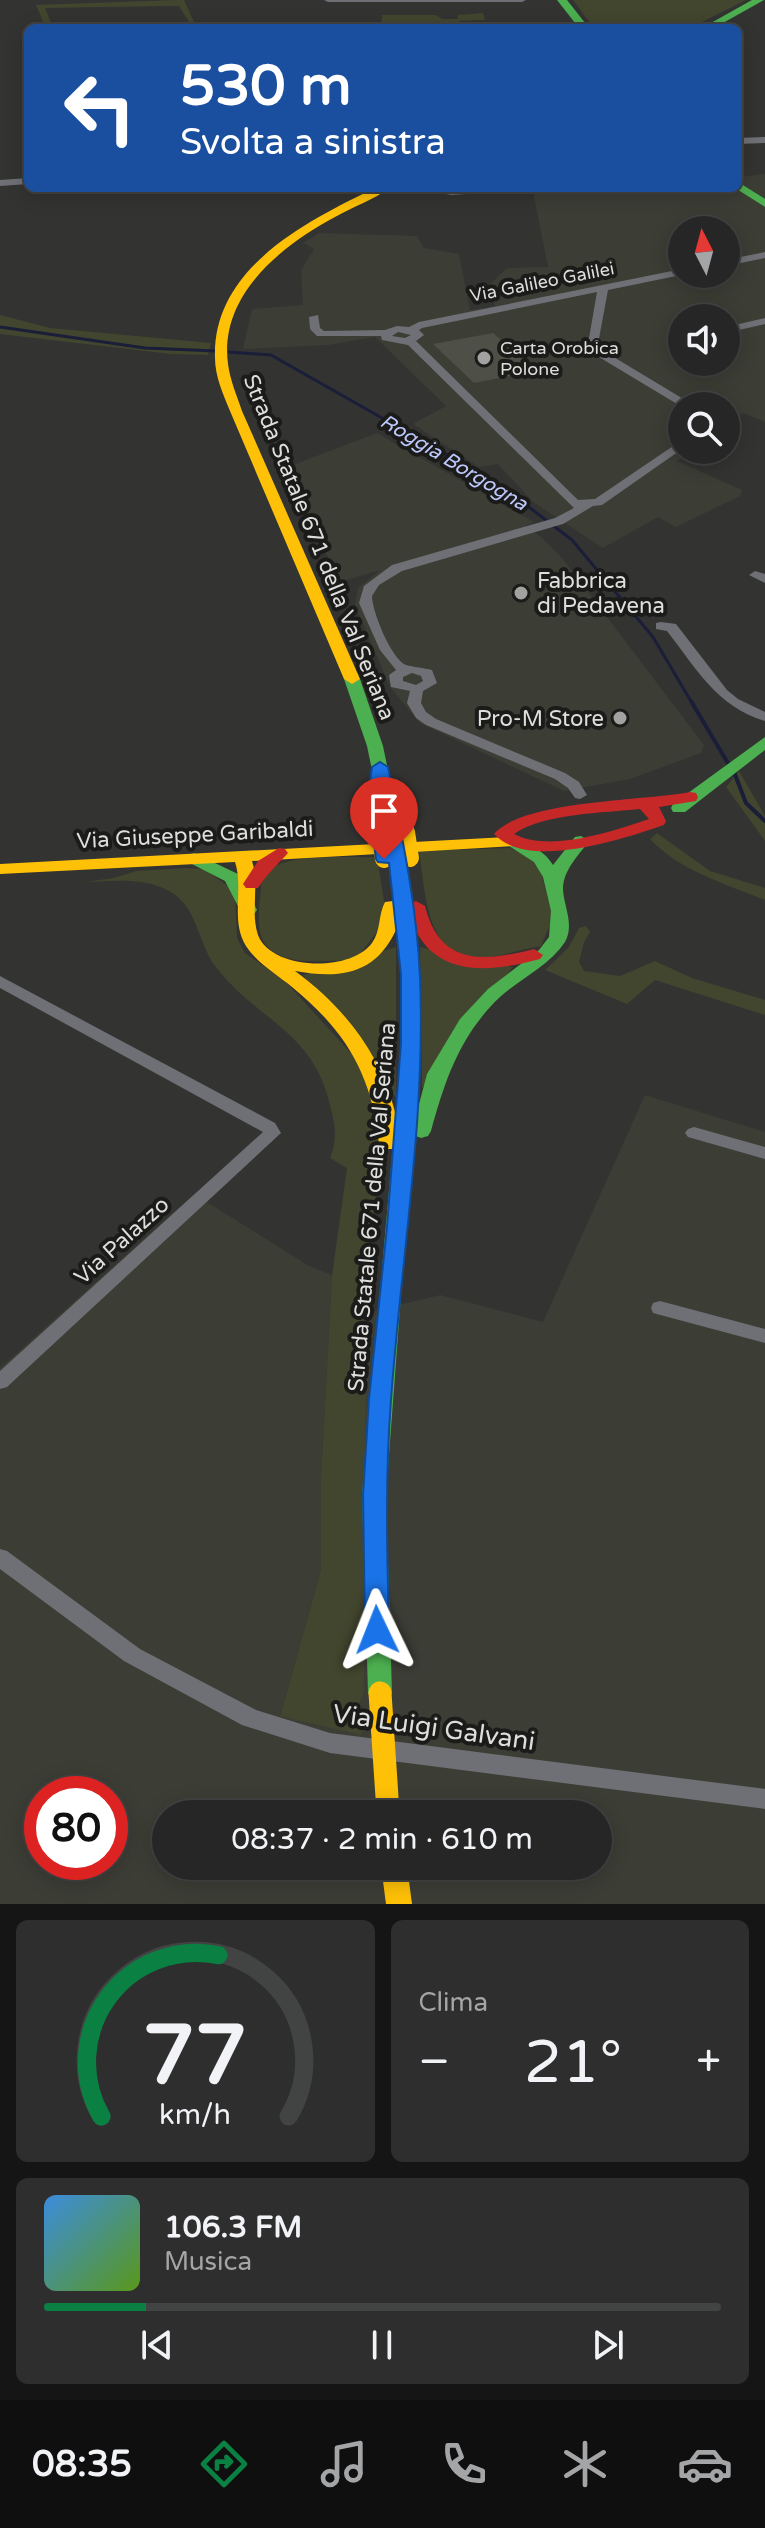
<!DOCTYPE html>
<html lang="it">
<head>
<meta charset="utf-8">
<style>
  :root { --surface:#262626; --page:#2e2e2e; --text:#f1f3f6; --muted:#a4a5a7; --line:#424343; --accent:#0b8043 }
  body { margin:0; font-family:"Varela Round",sans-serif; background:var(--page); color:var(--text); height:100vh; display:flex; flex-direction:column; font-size:30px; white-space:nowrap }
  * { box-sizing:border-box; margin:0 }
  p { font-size:26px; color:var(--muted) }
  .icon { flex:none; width:44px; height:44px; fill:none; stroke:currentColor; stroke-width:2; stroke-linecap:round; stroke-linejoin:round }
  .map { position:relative; height:1904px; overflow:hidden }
  .panel { display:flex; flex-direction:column; gap:16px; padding:16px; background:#151515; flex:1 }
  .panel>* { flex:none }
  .hud { position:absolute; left:24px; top:24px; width:718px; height:168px; border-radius:12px; box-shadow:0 4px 20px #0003,0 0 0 2px var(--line); background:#1a4fa0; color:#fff; overflow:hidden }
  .needle { width:52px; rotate:354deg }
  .buttons { position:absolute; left:668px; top:216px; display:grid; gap:16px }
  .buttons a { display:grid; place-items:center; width:72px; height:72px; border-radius:50%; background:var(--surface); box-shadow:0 4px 20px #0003,0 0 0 2px var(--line); font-size:40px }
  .speed { position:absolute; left:24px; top:1776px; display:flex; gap:16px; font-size:40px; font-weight:700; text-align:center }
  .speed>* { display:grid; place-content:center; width:104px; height:104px; border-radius:50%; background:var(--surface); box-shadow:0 4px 20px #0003,0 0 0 2px var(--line); line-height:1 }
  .speed .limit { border:12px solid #d22; background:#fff; color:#111 }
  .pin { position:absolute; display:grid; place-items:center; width:68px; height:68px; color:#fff; margin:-82px -34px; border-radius:50% 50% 50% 0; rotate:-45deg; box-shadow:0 0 8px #0007 }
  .pin .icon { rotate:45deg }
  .me { position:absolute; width:88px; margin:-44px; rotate:358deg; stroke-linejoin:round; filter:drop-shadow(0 0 6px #0008) }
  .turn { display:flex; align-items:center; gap:28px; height:168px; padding:0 24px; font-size:36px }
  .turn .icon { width:104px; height:104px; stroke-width:2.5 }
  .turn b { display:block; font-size:56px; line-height:68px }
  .big { font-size:60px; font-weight:600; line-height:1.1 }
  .panel .tile { flex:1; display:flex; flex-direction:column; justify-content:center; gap:12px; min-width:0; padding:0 28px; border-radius:12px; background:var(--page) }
  .panel .dial { align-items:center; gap:0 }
  .dial svg { height:208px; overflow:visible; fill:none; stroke:var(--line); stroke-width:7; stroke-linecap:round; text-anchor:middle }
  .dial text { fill:var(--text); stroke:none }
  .song { display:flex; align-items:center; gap:24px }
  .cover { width:96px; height:96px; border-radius:12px; background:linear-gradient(135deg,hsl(210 70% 55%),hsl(90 70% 35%)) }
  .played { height:8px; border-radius:4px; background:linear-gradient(90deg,var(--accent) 15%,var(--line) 15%) }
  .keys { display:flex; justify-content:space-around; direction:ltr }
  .heat { display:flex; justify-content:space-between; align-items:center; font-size:44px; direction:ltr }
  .panel .tiles { flex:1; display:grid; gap:16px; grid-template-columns:1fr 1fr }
  .tile:last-child { grid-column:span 2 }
  .trip { position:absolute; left:152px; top:1800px; width:460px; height:80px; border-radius:40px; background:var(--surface); box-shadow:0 4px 20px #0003,0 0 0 2px var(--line); font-weight:600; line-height:80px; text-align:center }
  .menu { display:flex; height:128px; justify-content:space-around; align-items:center; background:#0f0f0f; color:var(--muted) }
  .menu .icon { width:56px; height:56px }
  .menu .selected { color:var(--accent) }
  .menu b { font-size:36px; color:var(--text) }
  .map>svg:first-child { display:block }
</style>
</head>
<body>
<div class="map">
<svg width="765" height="1904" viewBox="0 0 765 1904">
  <rect width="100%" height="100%" fill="#333332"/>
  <g fill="#3c3d35" fill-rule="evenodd">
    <path d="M 765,174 L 765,422 L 743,413 L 726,425 L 726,406 L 682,406 L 682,450 L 691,450 L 677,461 L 742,490 L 740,496 L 676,527 L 658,517 L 603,548 L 533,502 L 498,464 L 479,467 L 413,424 L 446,406 L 375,337 L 328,345 L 243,349 L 252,309 L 303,305 L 301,270 L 314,249 L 303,243 L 319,233 L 417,236 L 424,248 L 459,254 L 470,310 L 495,306 L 490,284 L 507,268 L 548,267 L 533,191 L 464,188 L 738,188 L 738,177 ZM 682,230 L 726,230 L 726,274 L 682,274 ZM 682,318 L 726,318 L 726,362 L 682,362 Z"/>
    <polygon points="377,433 534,522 525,526 540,536 563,559 704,745 701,753 630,779 564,791 420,723 390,687 355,605 358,588 380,570 340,582 285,468"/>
    <path d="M 645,1095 L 765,1132 L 765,1904 L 0,1904 L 0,1368 L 194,1194 L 309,1266 L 332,1275 L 321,1478 L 321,1570 L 280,1715 L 361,1734 L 358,1706 L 364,1693 L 357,1561 L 366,1350 L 362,1314 L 440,1295 L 543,1322 ZM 42,1794 L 110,1794 L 110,1862 L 42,1862 ZM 166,1814 L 598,1814 L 598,1866 L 166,1866 Z"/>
  </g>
  <g fill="#42462e">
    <polygon points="177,0 184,0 194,22 205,25 201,28 159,28 185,25 189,22 179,6 161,6 45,8 53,28 46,28 36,5"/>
    <polygon points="573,0 746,0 690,28 594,28"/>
    <polygon points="483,13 485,20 459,21 459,28 381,28 382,15 436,15 442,19 458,19 458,15"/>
    <polygon points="0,315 50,328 211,343 208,355 171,354 0,334"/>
    <polygon points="739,771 765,816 765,841 726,787"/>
    <path d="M 657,833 L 710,871 L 765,888 L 765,900 C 726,884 680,871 650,839 Z"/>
    <path d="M 510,848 L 538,861 L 553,918 L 541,946 C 521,949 495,959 474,958 C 425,955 425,887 419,851 Z"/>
    <path d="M 377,857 L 387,919 L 356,959 C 328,961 268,970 260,932 C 257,914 261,892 262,874 C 285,852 346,858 377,857 Z"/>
    <path d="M 185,868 L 204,869 L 235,891 L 237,938 L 245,953 L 286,982 L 359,1062 L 380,1130 L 380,1159 L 362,1314 L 366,1350 L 364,1693 L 358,1706 L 362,1735 L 280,1716 L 321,1570 L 321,1478 L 332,1276 L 347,1168 L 330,1158 C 338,1138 335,1126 330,1105 C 313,1030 257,1021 216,967 C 198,945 198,906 169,891 C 145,877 112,881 85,882 L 114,878 L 136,871 Z"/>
    <polygon points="586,926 590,932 584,942 579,962 584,971 620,976 655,961 692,978 765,1000 765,1015 655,980 627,1004 545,970 569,947 579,928"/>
    <polygon points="396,947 396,1098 303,975"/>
    <polygon points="420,947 513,967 422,1088"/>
  </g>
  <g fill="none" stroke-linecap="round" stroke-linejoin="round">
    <g stroke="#1a1e39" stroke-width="3">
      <polyline points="0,327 145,348 216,351"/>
      <polyline points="229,352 271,355 500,485 572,540 653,637 692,703"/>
    </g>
    <g stroke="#1a1e39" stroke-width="4">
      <polyline points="691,701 729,765"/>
      <polyline points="734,772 746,803 765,821"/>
    </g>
  </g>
  <polygon fill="#4e4f47" points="493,333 536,371 474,383 433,344"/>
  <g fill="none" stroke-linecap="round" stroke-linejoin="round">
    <g fill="#6f7075" fill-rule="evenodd">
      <polygon points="324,0 526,0 522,2 328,2"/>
      <polygon points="765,137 765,143 738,144 738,138"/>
      <polygon points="28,178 28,184 0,186 0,180"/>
      <polygon points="417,188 520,188 515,191 451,195"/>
      <polygon points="765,252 765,258 726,266 726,260"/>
      <path d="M 682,269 L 682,274 L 686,274 L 608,290 L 598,344 L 602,350 L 695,406 L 682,407 L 594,354 L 588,344 L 597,292 L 422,328 L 419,330 L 424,335 L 416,341 L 578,500 L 595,499 L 682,440 L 682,449 L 602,505 L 593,506 L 563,524 L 402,571 L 379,585 L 372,596 C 372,611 391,659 406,665 C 413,667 424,668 432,670 L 437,683 L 423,691 L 421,703 L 426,712 L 436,719 L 565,773 L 579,782 L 587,795 L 580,799 L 575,798 L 568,788 L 555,779 L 426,725 L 416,718 L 407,703 L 410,691 L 391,687 L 389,675 L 396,670 L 380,650 L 359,603 L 364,586 L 392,565 L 555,518 L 574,508 L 408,345 L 382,340 L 381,336 L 317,336 L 310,329 L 309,317 L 318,315 L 320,328 L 324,331 L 385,330 L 397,326 L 409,327 L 419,322 ZM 398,332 L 411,335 L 405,338 L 392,336 ZM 412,673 L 421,676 L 423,681 L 416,685 L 403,681 L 403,677 Z"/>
      <polygon points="765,318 765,324 726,333 726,327"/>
      <polygon points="755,571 765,574 765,583 749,575"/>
      <path d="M 661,622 L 676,624 L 727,690 L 738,699 L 765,712 L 765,721 C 717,707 696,668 667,631 L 656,629 L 656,623 Z"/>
      <polygon points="0,976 275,1123 281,1133 7,1387 0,1389 0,1371 263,1132 0,988"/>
      <polygon points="694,1127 765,1147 765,1159 688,1137 685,1133 688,1129"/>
      <polygon points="660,1301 765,1329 765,1343 653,1313 651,1308 653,1303"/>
      <polygon points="0,1549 7,1551 140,1649 256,1710 330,1733 765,1789 765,1809 330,1753 242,1725 124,1661 0,1569"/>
    </g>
    <g fill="#4caf50" fill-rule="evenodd">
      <polygon points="557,0 567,0 589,28 579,28"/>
      <polygon points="752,0 764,0 714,28 702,28"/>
      <polygon points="738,182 765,199 765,207 735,188 738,188"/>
      <polygon points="352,674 360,679 383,746 401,833 399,837 387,837 385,833 367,746 344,679"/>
      <polygon points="765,737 765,750 685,812 673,812 671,808 673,804"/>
      <path d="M 581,836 L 589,841 C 579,855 564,869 563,888 C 563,905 575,924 565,942 C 549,966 521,978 500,997 C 460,1035 445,1080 431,1131 L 428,1136 L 421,1138 L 413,1135 L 386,1495 L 392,1693 L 389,1700 L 380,1704 L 371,1700 L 368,1693 L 362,1495 L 402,1043 L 402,988 L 411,982 L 420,988 L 420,1043 L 415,1119 L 427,1074 L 460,1019 L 488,989 L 539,950 L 549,937 L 551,911 L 543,877 L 534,862 L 509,846 L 518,841 C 532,844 546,853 553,865 L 575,837 Z"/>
      <polygon points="194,853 238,874 257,910 254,914 242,914 225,881 188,862 185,858"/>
    </g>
    <g fill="#ffc107" fill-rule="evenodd">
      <path d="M 375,188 L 389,188 C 374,200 352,207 335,217 C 281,246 219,295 228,364 C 230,380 237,396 242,411 L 360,679 L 352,684 L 344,679 L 230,411 C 223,394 215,376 215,358 C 212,268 307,221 375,188 Z"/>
      <path d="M 507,837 L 515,842 L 513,846 L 397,853 L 406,858 L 420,988 L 417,992 L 411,994 L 402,988 L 396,930 C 375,975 340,979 295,971 C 343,1006 381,1054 395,1112 C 397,1123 401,1139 396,1149 L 382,1149 L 379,1144 C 372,1075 346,1031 292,987 C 276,974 258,964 246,946 C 230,920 244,889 235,862 L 0,874 L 0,864 ZM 396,853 L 388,858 L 393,901 L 385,902 C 378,915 381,931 372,943 C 350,973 271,970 258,935 C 250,911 260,885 252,861 Z"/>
      <polygon points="381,1866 407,1866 412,1904 386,1904"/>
    </g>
    <g fill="#c62828" fill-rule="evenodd">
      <path d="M 690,792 L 696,793 L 698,797 L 696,801 L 659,807 L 666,821 L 664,825 C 623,839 528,871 494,834 C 523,800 644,801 690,792 ZM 640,809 L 649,819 C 613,831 550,853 514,834 C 544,813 604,813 640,809 Z"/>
      <path d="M 279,848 L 285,849 L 288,853 C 277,865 267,874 258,888 L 246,888 L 243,884 L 258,861 Z"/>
      <path d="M 416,901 L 425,906 C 440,966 483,962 534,949 L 543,955 L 540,959 C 481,975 424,977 407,906 Z"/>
    </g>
    <g stroke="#ffc107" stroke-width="18">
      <polyline points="406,832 410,858"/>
      <polyline points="381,834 384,859"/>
    </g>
    <polyline stroke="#ffc107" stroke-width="23" points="380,1693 387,1797"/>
  </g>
  <path fill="#1a73e8" stroke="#114b97" stroke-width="2" d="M 380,762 L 388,767 C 402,836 417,906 420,977 C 426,1118 401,1259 391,1400 C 385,1477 387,1553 389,1630 L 385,1637 L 377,1640 L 368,1637 L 365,1630 L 363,1495 L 369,1399 L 387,1227 L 401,1043 L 401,975 L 389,863 L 378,862 L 376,859 L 368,794 L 372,767 Z"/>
  <g fill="#a2a2a0" stroke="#1b1b1a" stroke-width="3">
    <circle cx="484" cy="358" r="8"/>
    <circle cx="521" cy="593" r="8"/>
    <circle cx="620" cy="718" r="8"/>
  </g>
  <g text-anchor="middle" stroke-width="8" stroke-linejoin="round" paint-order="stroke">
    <g font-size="18" fill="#dededc" stroke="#1b1b1a">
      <text transform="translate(542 282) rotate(-11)" y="6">Via Galileo Galilei</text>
    </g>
    <g font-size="18" fill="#dededc" stroke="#1b1b1a" text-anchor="start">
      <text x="500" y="354">Carta Orobica<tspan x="500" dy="21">Polone</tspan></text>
    </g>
    <g font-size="20" font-style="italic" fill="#bec9fb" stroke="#1b1b1a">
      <text transform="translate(454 462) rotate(31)" y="7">Roggia Borgogna</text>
    </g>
    <g font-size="22" fill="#dededc" stroke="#1b1b1a">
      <text transform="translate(320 547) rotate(68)" y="8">Strada Statale 671 della Val Seriana</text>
      <text transform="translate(195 834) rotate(-3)" y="8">Via Giuseppe Garibaldi</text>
      <text transform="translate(371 1207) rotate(-85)" y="8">Strada Statale 671 della Val Seriana</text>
      <text transform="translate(121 1240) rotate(-42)" y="8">Via Palazzo</text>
    </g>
    <g font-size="22" fill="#dededc" stroke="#1b1b1a" text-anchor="start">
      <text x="537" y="588">Fabbrica<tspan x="537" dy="25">di Pedavena</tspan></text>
      <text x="604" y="726" text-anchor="end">Pro-M Store</text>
    </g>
    <g font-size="26" fill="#dededc" stroke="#1b1b1a">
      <text transform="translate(434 1727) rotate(8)" y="9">Via Luigi Galvani</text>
    </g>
  </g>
</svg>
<div class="buttons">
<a><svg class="needle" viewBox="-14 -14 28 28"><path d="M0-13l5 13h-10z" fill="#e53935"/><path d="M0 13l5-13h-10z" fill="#a4a5a7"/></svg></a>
<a><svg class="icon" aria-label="sound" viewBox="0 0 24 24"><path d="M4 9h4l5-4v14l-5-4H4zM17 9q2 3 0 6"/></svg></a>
<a><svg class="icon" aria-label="search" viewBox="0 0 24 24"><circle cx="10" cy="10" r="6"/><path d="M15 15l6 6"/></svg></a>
</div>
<div class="speed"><div class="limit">80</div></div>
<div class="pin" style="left:384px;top:859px;background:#d93025"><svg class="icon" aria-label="arrive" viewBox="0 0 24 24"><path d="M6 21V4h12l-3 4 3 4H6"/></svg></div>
<svg class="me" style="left:377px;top:1630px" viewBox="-20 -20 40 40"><path d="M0-17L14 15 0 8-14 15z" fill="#1a73e8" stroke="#fff" stroke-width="4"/></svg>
<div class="trip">08:37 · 2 min · 610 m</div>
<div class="hud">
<div class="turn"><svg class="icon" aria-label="left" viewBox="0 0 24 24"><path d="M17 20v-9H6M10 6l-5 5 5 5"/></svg><div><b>530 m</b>Svolta a sinistra</div></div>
</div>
</div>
<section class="panel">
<div class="tiles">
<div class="tile dial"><svg viewBox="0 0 100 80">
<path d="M14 69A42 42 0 1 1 86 69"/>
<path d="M14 69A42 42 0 0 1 59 7" stroke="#0b8043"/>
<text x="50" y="56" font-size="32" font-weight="700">77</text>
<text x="50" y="72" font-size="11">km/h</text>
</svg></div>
<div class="tile"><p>Clima</p>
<div class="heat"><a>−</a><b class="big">21°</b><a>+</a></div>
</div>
<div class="tile">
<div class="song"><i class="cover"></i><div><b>106.3 FM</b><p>Musica</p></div></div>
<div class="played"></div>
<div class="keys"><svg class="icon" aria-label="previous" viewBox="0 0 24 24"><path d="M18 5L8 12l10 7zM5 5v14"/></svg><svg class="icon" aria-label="pause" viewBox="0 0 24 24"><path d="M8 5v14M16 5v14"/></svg><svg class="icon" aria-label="next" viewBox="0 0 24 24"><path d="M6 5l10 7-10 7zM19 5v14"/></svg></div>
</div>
</div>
</section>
<nav class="menu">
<b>08:35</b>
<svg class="icon selected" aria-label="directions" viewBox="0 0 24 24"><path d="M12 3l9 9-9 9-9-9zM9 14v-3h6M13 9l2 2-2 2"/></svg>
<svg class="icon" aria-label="music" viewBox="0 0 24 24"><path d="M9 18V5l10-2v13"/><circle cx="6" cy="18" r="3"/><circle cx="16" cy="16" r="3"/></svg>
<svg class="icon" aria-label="phone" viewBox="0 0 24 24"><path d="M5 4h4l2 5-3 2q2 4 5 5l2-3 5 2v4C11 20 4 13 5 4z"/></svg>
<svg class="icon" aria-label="climate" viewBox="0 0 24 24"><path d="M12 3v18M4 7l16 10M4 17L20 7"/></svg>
<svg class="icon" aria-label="car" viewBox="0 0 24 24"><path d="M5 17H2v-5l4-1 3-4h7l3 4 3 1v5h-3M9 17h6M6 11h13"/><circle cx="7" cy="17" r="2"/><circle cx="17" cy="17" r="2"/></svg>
</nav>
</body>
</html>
